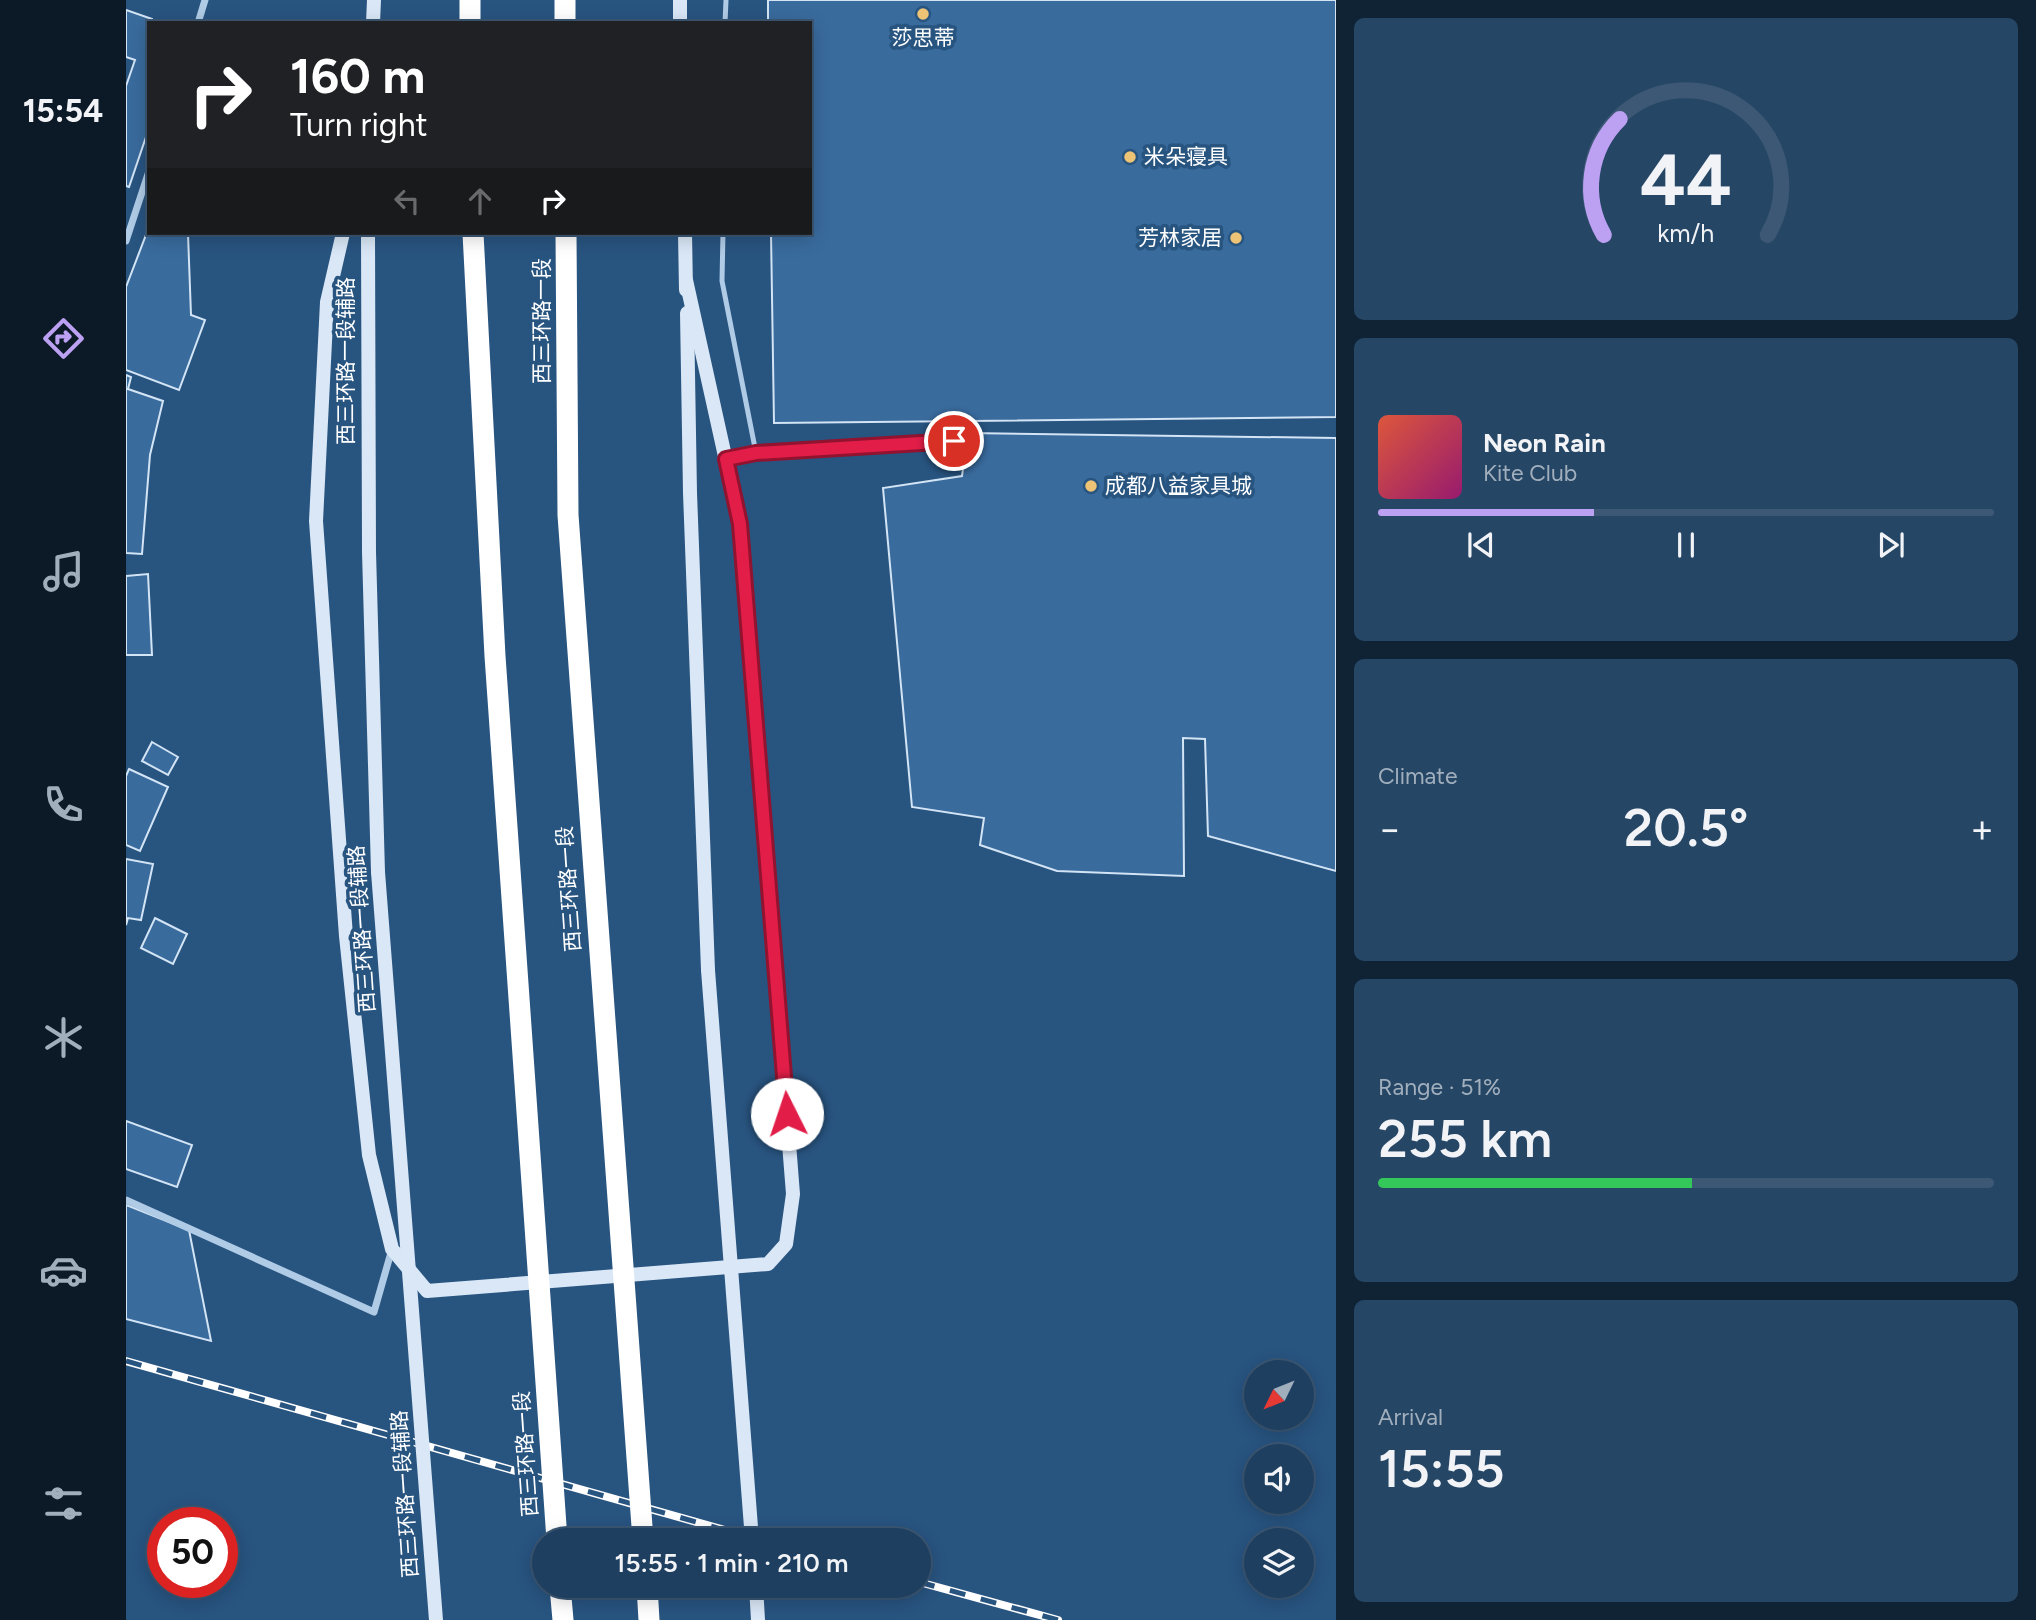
<!DOCTYPE html>
<html lang="en">
<head>
<meta charset="utf-8">
<style>
  :root { --surface:#1e3f60; --page:#264666; --text:#f1f3f6; --muted:#a1afbd; --line:#3c5875; --accent:#bca0f2 }
  body { margin:0; font-family:Figtree,"Noto Sans SC",sans-serif; background:var(--page); color:var(--text); height:100vh; display:flex; flex-direction:column; font-size:26px; white-space:nowrap }
  * { box-sizing:border-box; margin:0 }
  p { font-size:23px; color:var(--muted) }
  .icon { flex:none; width:38px; height:38px; fill:none; stroke:currentColor; stroke-width:2; stroke-linecap:round; stroke-linejoin:round }
  .map { position:relative; flex:1; overflow:hidden }
  .side { display:flex; flex-direction:column; gap:18px; padding:18px; background:#102335; width:700px }
  .side>* { flex:none }
  .guide { position:absolute; left:21px; top:21px; width:665px; height:214px; border-radius:0px; box-shadow:0 4px 18px #0003,0 0 0 2px var(--line); background:#202124; color:#fff; overflow:hidden }
  .needle { width:46px; rotate:227deg }
  .fabs { position:absolute; left:1118px; top:1360px; display:grid; gap:14px }
  .fabs a { display:grid; place-items:center; width:70px; height:70px; border-radius:50%; background:var(--surface); box-shadow:0 4px 18px #0003,0 0 0 2px var(--line); font-size:35px }
  .speed { position:absolute; left:21px; top:1507px; display:flex; gap:14px; font-size:35px; font-weight:700; text-align:center }
  .speed>* { display:grid; place-content:center; width:91px; height:91px; border-radius:50%; background:var(--surface); box-shadow:0 4px 18px #0003,0 0 0 2px var(--line); line-height:1 }
  .speed .limit { border:10px solid #d22; background:#fff; color:#111 }
  .pin { position:absolute; display:grid; place-items:center; width:60px; height:60px; color:#fff; margin:-30px; border:4px solid #fff; border-radius:50%; box-shadow:0 2px 7px #0007 }
  .me { position:absolute; width:77px; margin:-38px; rotate:356deg; stroke-linejoin:round; filter:drop-shadow(0 0 5px #0008) }
  .turn { display:flex; align-items:center; gap:24px; height:147px; padding:0 28px; font-size:32px }
  .turn .icon { width:91px; height:91px; stroke-width:2.5 }
  .turn b { display:block; font-size:49px; line-height:60px }
  .lanes { display:flex; align-items:center; height:66px; padding:0 28px; background:#0003; justify-content:center; gap:35px; direction:ltr }
  .lanes .off { opacity:.35 }
  .big { font-size:52px; font-weight:600; line-height:1.1 }
  .side .card { flex:1; display:flex; flex-direction:column; justify-content:center; gap:10px; min-width:0; padding:0 24px; border-radius:10px; background:var(--page) }
  .side .dial { align-items:center; gap:0 }
  .dial svg { height:182px; overflow:visible; fill:none; stroke:var(--line); stroke-width:7; stroke-linecap:round; text-anchor:middle }
  .dial text { fill:var(--text); stroke:none }
  .song { display:flex; align-items:center; gap:21px }
  .cover { width:84px; height:84px; border-radius:10px; background:linear-gradient(135deg,hsl(10 70% 55%),hsl(320 70% 35%)) }
  .played { height:7px; border-radius:4px; background:linear-gradient(90deg,var(--accent) 35%,var(--line) 35%) }
  .keys { display:flex; justify-content:space-around; direction:ltr }
  .heat { display:flex; justify-content:space-between; align-items:center; font-size:38px; direction:ltr }
  .charge { height:10px; border-radius:5px; background:linear-gradient(90deg,#34c759 51%,var(--line) 0) }
  .trip { position:absolute; left:406px; top:1528px; width:399px; height:70px; border-radius:35px; background:var(--surface); box-shadow:0 4px 18px #0003,0 0 0 2px var(--line); font-weight:600; line-height:70px; text-align:center }
  main { display:flex; flex:1; min-height:0 }
  .tabs { display:flex; flex-direction:column; width:126px; justify-content:space-around; align-items:center; background:#0c1926; color:var(--muted) }
  .tabs .icon { width:49px; height:49px }
  .tabs .selected { color:var(--accent) }
  .tabs b { font-size:32px; color:var(--text) }
  .map>svg:first-child { display:block }
</style>
</head>
<body>
<main>
<nav class="tabs">
<b>15:54</b>
<svg class="icon selected" aria-label="directions" viewBox="0 0 24 24"><path d="M12 3l9 9-9 9-9-9zM9 14v-3h6M13 9l2 2-2 2"/></svg>
<svg class="icon" aria-label="music" viewBox="0 0 24 24"><path d="M9 18V5l10-2v13"/><circle cx="6" cy="18" r="3"/><circle cx="16" cy="16" r="3"/></svg>
<svg class="icon" aria-label="phone" viewBox="0 0 24 24"><path d="M5 4h4l2 5-3 2q2 4 5 5l2-3 5 2v4C11 20 4 13 5 4z"/></svg>
<svg class="icon" aria-label="climate" viewBox="0 0 24 24"><path d="M12 3v18M4 7l16 10M4 17L20 7"/></svg>
<svg class="icon" aria-label="car" viewBox="0 0 24 24"><path d="M5 17H2v-5l4-1 3-4h7l3 4 3 1v5h-3M9 17h6M6 11h13"/><circle cx="7" cy="17" r="2"/><circle cx="17" cy="17" r="2"/></svg>
<svg class="icon" aria-label="filters" viewBox="0 0 24 24"><path d="M4 7h16M4 17h16"/><circle cx="9" cy="7" r="2"/><circle cx="15" cy="17" r="2"/></svg>
</nav>
<div class="map">
<svg width="1210" height="1620" viewBox="0 0 1210 1620">
  <rect width="100%" height="100%" fill="#285480"/>
  <g fill="#396b9d" stroke="#d3e4f5" stroke-width="2">
    <polygon points="642,0 1210,0 1210,417 648,423 645,233 684,233 684,23 642,23"/>
    <polygon points="0,10 26,19 26,23 23,23 23,128 3,187 0,186 0,86 9,60 0,57"/>
    <polygon points="23,227 23,233 62,234 65,315 79,320 53,390 0,370 0,287"/>
    <polygon points="0,375 5,377 2,389 37,401 24,455 16,554 0,553"/>
    <polygon points="842,433 1210,438 1210,871 1082,836 1079,739 1057,738 1058,876 931,871 854,845 858,818 786,807 757,488 836,476"/>
    <polygon points="22,574 26,655 0,655 0,576"/>
    <polygon points="26,742 52,757 42,775 16,761"/>
    <polygon points="3,769 42,787 14,851 0,845 0,776"/>
    <polygon points="0,859 27,864 15,920 2,918 0,925"/>
    <polygon points="29,918 61,934 47,964 15,948"/>
    <polygon points="0,1121 66,1145 51,1187 0,1169"/>
    <polygon points="0,1205 63,1230 85,1341 0,1319"/>
  </g>
  <g fill="none" stroke-linecap="round" stroke-linejoin="round">
    <g stroke="#b0cbe6" stroke-width="5">
      <polyline points="599,23 600,0"/>
      <polyline points="597,233 596,281 630,453"/>
      <polyline points="600,459 630,453 828,441"/>
    </g>
    <g stroke="#b0cbe6" stroke-width="7">
      <polyline points="72,23 79,0"/>
      <polyline points="0,241 23,171"/>
      <polyline points="0,1200 248,1312 266,1249"/>
    </g>
    <g stroke="#d9e7f6" stroke-width="14">
      <polyline points="554,0 554,23"/>
      <polyline points="247,23 248,0"/>
      <polyline points="217,233 201,302 190,521 220,936 243,1155 266,1249 301,1291 642,1264 660,1244 667,1194 614,524 560,280"/>
      <polyline points="242,233 243,552 252,872"/>
      <polyline points="559,233 560,290"/>
      <polyline points="561,313 564,493 582,970"/>
      <polyline points="630,1586 632,1620"/>
    </g>
    <g stroke="#fff" stroke-width="21">
      <polyline points="344,0 344,23"/>
      <polyline points="439,0 439,23"/>
      <polyline points="434,1586 437,1620"/>
      <polyline points="521,1586 523,1620"/>
    </g>
    <g stroke="#fff" stroke-width="8">
      <g id="rail">
        <polyline points="0,1361 634,1540"/>
        <polyline points="793,1582 932,1620"/>
      </g>
    </g>
    <use href="#rail" stroke="#285480" stroke-width="5" stroke-dasharray="16" stroke-linecap="butt"/>
    <g stroke="#d9e7f6" stroke-width="14">
      <polyline points="252,872 310,1620"/>
      <polyline points="582,970 626,1540"/>
    </g>
    <g stroke="#fff" stroke-width="21">
      <polyline points="347,233 369,656 431,1540"/>
      <polyline points="440,233 442,515 517,1540"/>
    </g>
  </g>
  <g fill="none" stroke-linecap="round" stroke-linejoin="round">
    <g stroke="#92132f" stroke-width="18">
      <polyline id="route" points="661,1114 614,524 600,459 630,453 828,441"/>
    </g>
    <use href="#route" stroke="#e11d48" stroke-width="12"/>
  </g>
  <g fill="#edc376" stroke="#285480" stroke-width="2.5">
    <circle cx="797" cy="14" r="7"/>
    <circle cx="1004" cy="157" r="7"/>
    <circle cx="1110" cy="238" r="7"/>
    <circle cx="965" cy="486" r="7"/>
  </g>
  <g text-anchor="middle" stroke-width="7" stroke-linejoin="round" paint-order="stroke">
    <g font-size="21" fill="#fff" stroke="#285480" text-anchor="start">
      <text x="797" y="45" text-anchor="middle">莎思蒂</text>
      <text x="1018" y="164">米朵寝具</text>
      <text x="1096" y="245" text-anchor="end">芳林家居</text>
      <text x="979" y="493">成都八益家具城</text>
    </g>
    <g font-size="21" fill="#fff" stroke="#285480">
      <text transform="translate(416 321) rotate(-90)" y="7">西三环路一段</text>
      <text transform="translate(220 361) rotate(-90)" y="7">西三环路一段辅路</text>
      <text transform="translate(443 889) rotate(-94)" y="7">西三环路一段</text>
      <text transform="translate(236 929) rotate(-94)" y="7">西三环路一段辅路</text>
      <text transform="translate(400 1454) rotate(-94)" y="7">西三环路一段</text>
      <text transform="translate(279 1494) rotate(-94)" y="7">西三环路一段辅路</text>
    </g>
  </g>
</svg>
<div class="fabs">
<a><svg class="needle" viewBox="-14 -14 28 28"><path d="M0-13l5 13h-10z" fill="#e53935"/><path d="M0 13l5-13h-10z" fill="#a1afbd"/></svg></a>
<a><svg class="icon" aria-label="sound" viewBox="0 0 24 24"><path d="M4 9h4l5-4v14l-5-4H4zM17 9q2 3 0 6"/></svg></a>
<a><svg class="icon" aria-label="layers" viewBox="0 0 24 24"><path d="M12 4l9 5-9 5-9-5zM3 14l9 5 9-5"/></svg></a>
</div>
<div class="speed"><div class="limit">50</div></div>
<div class="pin" style="left:828px;top:441px;background:#d93025"><svg class="icon" aria-label="arrive" viewBox="0 0 24 24"><path d="M6 21V4h12l-3 4 3 4H6"/></svg></div>
<svg class="me" style="left:661px;top:1114px" viewBox="-20 -20 40 40"><circle r="19" fill="#fff"/><path d="M0-13L10 11 0 6-10 11z" fill="#e11d48"/></svg>
<div class="trip">15:55 · 1 min · 210 m</div>
<div class="guide">
<div class="turn"><svg class="icon" aria-label="right" viewBox="0 0 24 24"><path d="M7 20v-9h11M14 6l5 5-5 5"/></svg><div><b>160 m</b>Turn right</div></div>
<div class="lanes"><svg class="icon off" aria-label="left" viewBox="0 0 24 24"><path d="M17 20v-9H6M10 6l-5 5 5 5"/></svg><svg class="icon off" aria-label="ahead" viewBox="0 0 24 24"><path d="M12 20V5M6 11l6-6 6 6"/></svg><svg class="icon" aria-label="right" viewBox="0 0 24 24"><path d="M7 20v-9h11M14 6l5 5-5 5"/></svg></div>
</div>
</div>
<section class="side">
<div class="card dial"><svg viewBox="0 0 100 80">
<path d="M14 69A42 42 0 1 1 86 69"/>
<path d="M14 69A42 42 0 0 1 21 18" stroke="#bca0f2"/>
<text x="50" y="56" font-size="32" font-weight="700">44</text>
<text x="50" y="72" font-size="11">km/h</text>
</svg></div>
<div class="card">
<div class="song"><i class="cover"></i><div><b>Neon Rain</b><p>Kite Club</p></div></div>
<div class="played"></div>
<div class="keys"><svg class="icon" aria-label="previous" viewBox="0 0 24 24"><path d="M18 5L8 12l10 7zM5 5v14"/></svg><svg class="icon" aria-label="pause" viewBox="0 0 24 24"><path d="M8 5v14M16 5v14"/></svg><svg class="icon" aria-label="next" viewBox="0 0 24 24"><path d="M6 5l10 7-10 7zM19 5v14"/></svg></div>
</div>
<div class="card"><p>Climate</p>
<div class="heat"><a>−</a><b class="big">20.5°</b><a>+</a></div>
</div>
<div class="card"><p>Range · 51%</p><b class="big">255 km</b><div class="charge"></div></div>
<div class="card"><p>Arrival</p><b class="big">15:55</b></div>
</section>
</main>
</body>
</html>
